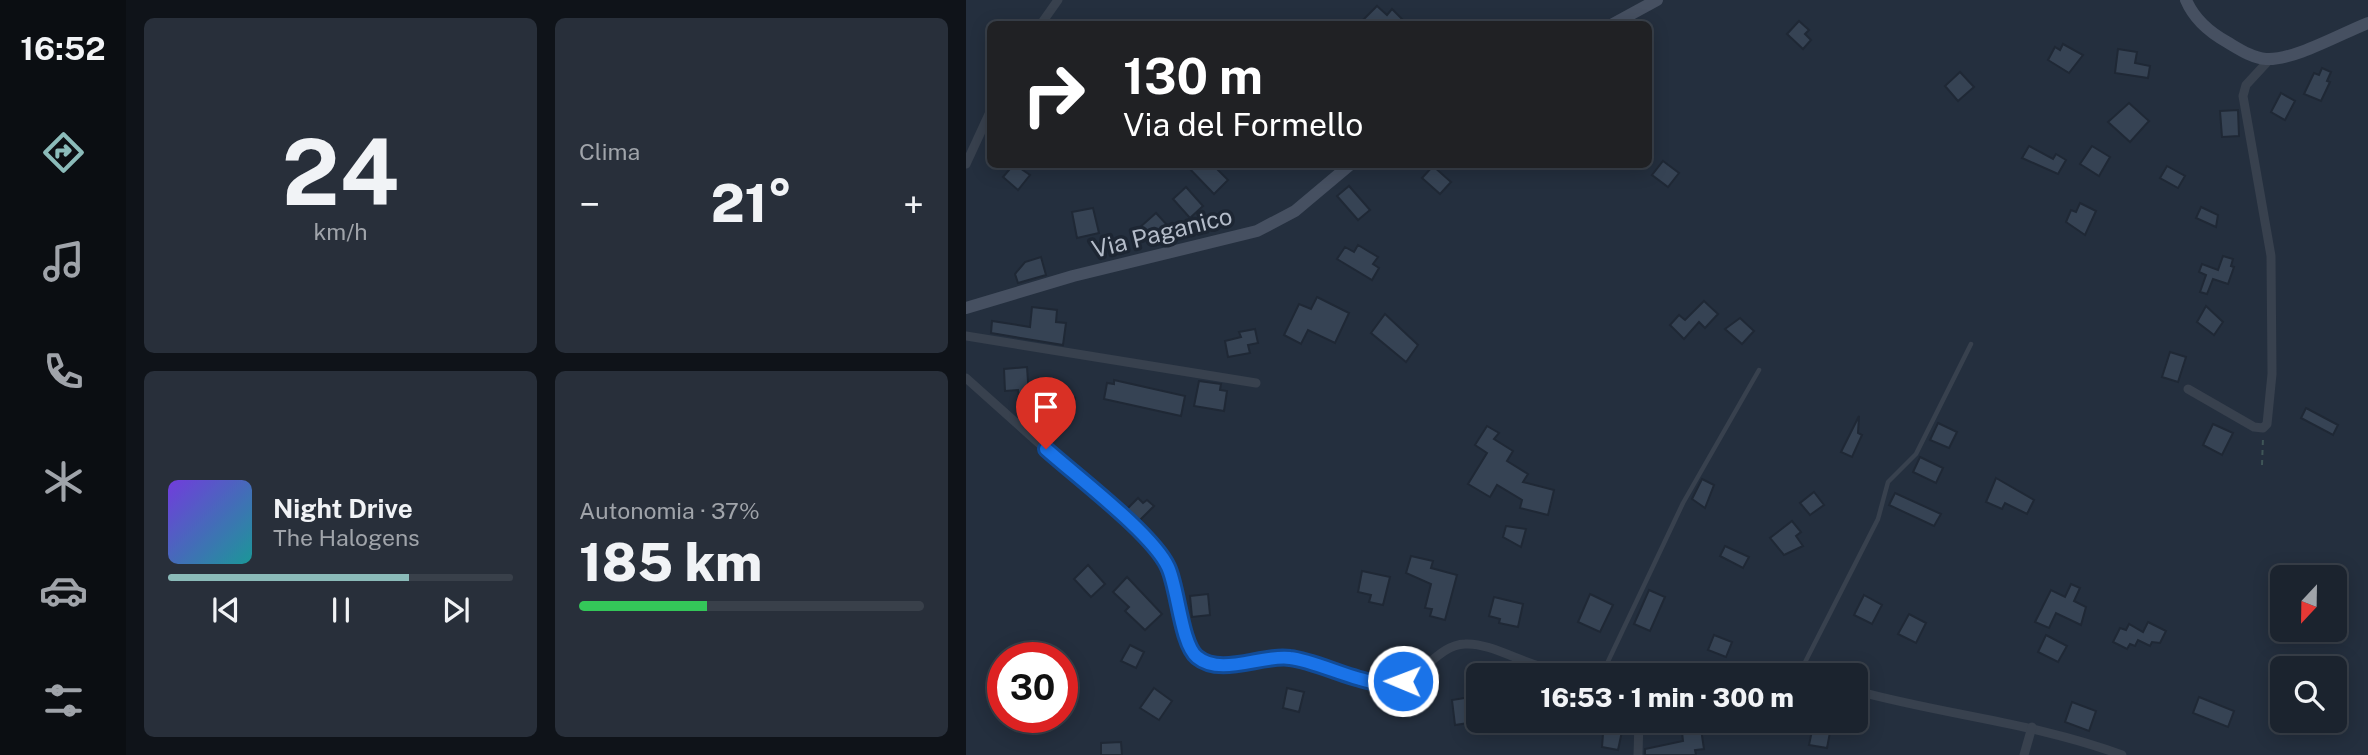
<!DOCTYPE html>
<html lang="it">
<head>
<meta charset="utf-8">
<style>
  :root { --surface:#1b232e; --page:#282f3a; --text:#f1f3f6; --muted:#a0a4aa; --line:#39404a; --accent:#8bbbb9 }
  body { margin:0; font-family:"Public Sans",sans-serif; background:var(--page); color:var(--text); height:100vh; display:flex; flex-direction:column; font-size:26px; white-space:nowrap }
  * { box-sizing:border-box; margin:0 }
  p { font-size:23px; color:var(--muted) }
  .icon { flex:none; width:38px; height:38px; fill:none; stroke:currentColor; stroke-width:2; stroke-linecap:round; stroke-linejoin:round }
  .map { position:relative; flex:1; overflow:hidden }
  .drawer { display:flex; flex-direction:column; gap:18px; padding:18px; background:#0f1319; width:840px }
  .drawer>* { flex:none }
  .banner { position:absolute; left:21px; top:21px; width:665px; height:147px; border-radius:10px; box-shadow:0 4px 18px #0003,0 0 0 2px var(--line); background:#202124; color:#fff; overflow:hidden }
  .needle { width:46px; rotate:202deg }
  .fabs { position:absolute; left:1304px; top:565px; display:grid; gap:14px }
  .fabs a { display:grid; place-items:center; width:77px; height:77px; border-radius:10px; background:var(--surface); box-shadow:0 4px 18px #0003,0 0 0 2px var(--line); font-size:35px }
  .speed { position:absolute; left:21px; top:642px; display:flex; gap:14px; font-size:35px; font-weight:700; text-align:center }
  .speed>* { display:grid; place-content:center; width:91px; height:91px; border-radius:50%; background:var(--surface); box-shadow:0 4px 18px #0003,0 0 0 2px var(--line); line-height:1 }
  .speed .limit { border:10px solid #d22; background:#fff; color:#111 }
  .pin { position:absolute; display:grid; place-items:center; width:60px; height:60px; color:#fff; margin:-72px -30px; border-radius:50% 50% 50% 0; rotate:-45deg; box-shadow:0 0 7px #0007 }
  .pin .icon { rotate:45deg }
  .me { position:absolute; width:77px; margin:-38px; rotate:271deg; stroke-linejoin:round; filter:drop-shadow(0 0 5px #0008) }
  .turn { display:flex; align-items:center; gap:24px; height:147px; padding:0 21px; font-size:32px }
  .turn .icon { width:91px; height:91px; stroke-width:2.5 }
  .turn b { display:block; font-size:49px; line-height:60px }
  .big { font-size:52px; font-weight:800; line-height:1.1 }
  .drawer .widget { flex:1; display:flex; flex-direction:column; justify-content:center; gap:10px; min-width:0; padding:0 24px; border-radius:10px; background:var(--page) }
  .drawer .dial { align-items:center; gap:0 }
  .dial b { font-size:91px; line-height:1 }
  .song { display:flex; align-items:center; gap:21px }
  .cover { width:84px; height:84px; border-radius:10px; background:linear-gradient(135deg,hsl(260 70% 55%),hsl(180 70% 35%)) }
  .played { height:7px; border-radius:4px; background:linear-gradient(90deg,var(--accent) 70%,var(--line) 70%) }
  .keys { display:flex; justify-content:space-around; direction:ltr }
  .heat { display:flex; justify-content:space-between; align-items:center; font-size:38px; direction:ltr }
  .charge { height:10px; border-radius:5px; background:linear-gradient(90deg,#34c759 37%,var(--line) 0) }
  .drawer .tiles { flex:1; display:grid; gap:18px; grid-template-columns:repeat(2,1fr) }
  .trip { position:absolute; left:500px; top:663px; width:402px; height:70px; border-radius:10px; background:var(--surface); box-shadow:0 4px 18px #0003,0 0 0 2px var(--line); font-weight:800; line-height:70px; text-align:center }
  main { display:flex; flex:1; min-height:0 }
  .menu { display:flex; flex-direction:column; width:126px; justify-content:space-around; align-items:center; background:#0b0e12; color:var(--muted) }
  .menu .icon { width:49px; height:49px }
  .menu .current { color:var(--accent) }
  .menu b { font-size:32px; color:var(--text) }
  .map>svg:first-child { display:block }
</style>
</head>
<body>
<main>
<nav class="menu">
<b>16:52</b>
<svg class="icon current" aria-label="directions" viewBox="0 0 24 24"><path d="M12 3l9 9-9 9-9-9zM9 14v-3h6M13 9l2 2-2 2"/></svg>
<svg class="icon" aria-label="music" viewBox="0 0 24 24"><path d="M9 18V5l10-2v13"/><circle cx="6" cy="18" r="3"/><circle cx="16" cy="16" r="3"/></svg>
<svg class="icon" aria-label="phone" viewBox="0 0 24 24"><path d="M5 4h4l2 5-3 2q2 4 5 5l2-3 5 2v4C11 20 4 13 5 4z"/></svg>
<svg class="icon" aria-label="climate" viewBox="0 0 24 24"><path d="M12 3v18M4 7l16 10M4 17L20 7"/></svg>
<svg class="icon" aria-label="car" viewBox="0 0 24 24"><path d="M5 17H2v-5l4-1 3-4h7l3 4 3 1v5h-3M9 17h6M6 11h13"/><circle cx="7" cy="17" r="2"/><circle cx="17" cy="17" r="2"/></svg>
<svg class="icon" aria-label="filters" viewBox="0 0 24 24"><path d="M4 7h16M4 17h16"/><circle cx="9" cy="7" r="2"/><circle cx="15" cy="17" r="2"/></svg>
</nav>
<section class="drawer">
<div class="tiles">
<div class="widget dial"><b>24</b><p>km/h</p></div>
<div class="widget"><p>Clima</p>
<div class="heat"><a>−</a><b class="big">21°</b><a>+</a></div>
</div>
<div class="widget">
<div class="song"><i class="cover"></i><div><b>Night Drive</b><p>The Halogens</p></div></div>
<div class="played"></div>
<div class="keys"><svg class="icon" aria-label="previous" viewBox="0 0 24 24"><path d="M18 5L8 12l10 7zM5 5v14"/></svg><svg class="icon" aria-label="pause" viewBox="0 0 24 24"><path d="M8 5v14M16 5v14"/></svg><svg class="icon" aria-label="next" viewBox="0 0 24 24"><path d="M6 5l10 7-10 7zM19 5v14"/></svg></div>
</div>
<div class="widget"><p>Autonomia · 37%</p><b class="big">185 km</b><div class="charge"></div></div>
</div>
</section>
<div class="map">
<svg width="1402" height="755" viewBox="0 0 1402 755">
  <rect width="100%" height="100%" fill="#242f3e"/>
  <g fill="#364354" stroke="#1f2835" stroke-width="2">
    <polygon points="411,6 421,15 426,9 437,20 433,24 404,24 398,19"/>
    <polygon points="833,21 843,30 839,34 845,40 837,49 821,34"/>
    <polygon points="1097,44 1117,55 1103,73 1082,60 1089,47 1094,50"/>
    <polygon points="1152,49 1171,52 1169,63 1184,66 1182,78 1149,73"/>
    <polygon points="1356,68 1365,72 1361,81 1364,82 1355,101 1338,94 1348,73 1353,75"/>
    <polygon points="994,72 1008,87 992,101 979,86"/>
    <polygon points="1315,93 1329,101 1319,120 1305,112"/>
    <polygon points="1163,103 1183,121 1164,142 1142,122"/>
    <polygon points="1272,110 1273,136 1256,137 1254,111"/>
    <polygon points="1063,146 1087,159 1090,154 1100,160 1092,174 1056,158"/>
    <polygon points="1126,146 1144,157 1133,176 1114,164"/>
    <polygon points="697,161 713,173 702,187 686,175"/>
    <polygon points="48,164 64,175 52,190 37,177"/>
    <polygon points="219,164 246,164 262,180 248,194"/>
    <polygon points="467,166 485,182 474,194 456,178"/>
    <polygon points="1201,166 1219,176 1212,188 1194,178"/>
    <polygon points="383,186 404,210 392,220 371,196"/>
    <polygon points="220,187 237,206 224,218 207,199"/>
    <polygon points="1114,203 1130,211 1119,235 1100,222 1105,210 1110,212"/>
    <polygon points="1235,207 1252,215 1250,227 1230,218"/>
    <polygon points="127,208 133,233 111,238 106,212"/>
    <polygon points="190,213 202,226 185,242 173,228"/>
    <polygon points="392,245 412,257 407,264 413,268 406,280 371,259 379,247 388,252"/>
    <polygon points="1257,256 1267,259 1265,266 1268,267 1262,284 1247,279 1241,294 1234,292 1240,275 1233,272 1236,264 1252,270"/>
    <polygon points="75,257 80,275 52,283 49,274 59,262"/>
    <polygon points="351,297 383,313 369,343 342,330 335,344 318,335 333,304 345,309"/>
    <polygon points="738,301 752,314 739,328 733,322 718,339 704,325 713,315 719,320"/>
    <polygon points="1240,306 1257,322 1248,335 1231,322"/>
    <polygon points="66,307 91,310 90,322 100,323 97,345 25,333 26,321 64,327"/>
    <polygon points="419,314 452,345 440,362 405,333"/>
    <polygon points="774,318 788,331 776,344 759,329"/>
    <polygon points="289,329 292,343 282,345 284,353 262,357 259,341 275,337 273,332"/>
    <polygon points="1204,352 1220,357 1212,382 1196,377"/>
    <polygon points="61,367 63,396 53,397 52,390 39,391 38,369"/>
    <polygon points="148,380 219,396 215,416 138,399 141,383 148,384"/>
    <polygon points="233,381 255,384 254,390 261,391 258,411 228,406"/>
    <polygon points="92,384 100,388 98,393 109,398 101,417 81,408"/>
    <polygon points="1340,408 1372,425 1367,435 1335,418"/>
    <polygon points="893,416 892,433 896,435 886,457 875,452"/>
    <polygon points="972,423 991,432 983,448 964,440"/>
    <polygon points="1247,424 1267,433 1256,455 1237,445"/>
    <polygon points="521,426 533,433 528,439 547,451 541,461 562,474 557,482 588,490 582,515 554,508 556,500 531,485 524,497 502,484 521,453 509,445"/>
    <polygon points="954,457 977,468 970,483 947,472"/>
    <polygon points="1030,478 1068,500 1061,514 1039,503 1036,509 1020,502"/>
    <polygon points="736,479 748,485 739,508 726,499"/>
    <polygon points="848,492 858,505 844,515 834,503"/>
    <polygon points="929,493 975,514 968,526 923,505"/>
    <polygon points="172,498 177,503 181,500 188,506 173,521 161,509"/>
    <polygon points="826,521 835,532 830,536 837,546 818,555 804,538"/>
    <polygon points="540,526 560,529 555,547 537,537"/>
    <polygon points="759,546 783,557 777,568 754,556"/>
    <polygon points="445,556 467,561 465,568 491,575 479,620 464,616 466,609 459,608 465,584 440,573"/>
    <polygon points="122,565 139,584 125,597 108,579"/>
    <polygon points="396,571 424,577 417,605 403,602 405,595 392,592"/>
    <polygon points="161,577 196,614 179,630 159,611 163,607 147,592"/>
    <polygon points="1105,584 1114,588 1108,601 1120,607 1115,625 1090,613 1083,628 1069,622 1085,590 1099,597"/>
    <polygon points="683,590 699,597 684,631 668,624"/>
    <polygon points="242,594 244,615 226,617 224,596"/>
    <polygon points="624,594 647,605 634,632 612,622"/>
    <polygon points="898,595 916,605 906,624 888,615"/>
    <polygon points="528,597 557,604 552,627 533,623 534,619 523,616"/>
    <polygon points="943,614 960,623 950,643 932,634"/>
    <polygon points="1182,622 1200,631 1194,643 1186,642 1184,646 1172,640 1169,646 1164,644 1161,649 1147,642 1154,628 1160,630 1163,624 1177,632"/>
    <polygon points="748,635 766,642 760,657 742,650"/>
    <polygon points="1080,635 1101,646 1092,662 1072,652"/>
    <polygon points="164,645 178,652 170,668 155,661"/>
    <polygon points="188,688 206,701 193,720 174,708"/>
    <polygon points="321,688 338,692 333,712 317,708"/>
    <polygon points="505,697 509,722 489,725 486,700"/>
    <polygon points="1233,697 1268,711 1262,727 1227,713"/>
    <polygon points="1106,702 1130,711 1123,731 1099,722"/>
    <polygon points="576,721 652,721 658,722 652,750 636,747 637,734 576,727"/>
    <polygon points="848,721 866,722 861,748 843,745"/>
    <polygon points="735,729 738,749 729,750 730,755 679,755 679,749 717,741 716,732"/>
    <polygon points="155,742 156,755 135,755 135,743"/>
  </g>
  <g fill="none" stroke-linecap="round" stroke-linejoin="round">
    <polyline stroke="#3f5557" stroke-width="2" stroke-dasharray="5 5" stroke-linecap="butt" points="1296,465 1297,438"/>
    <g stroke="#38414e" stroke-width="4.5">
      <polyline points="637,672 717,503 793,370"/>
      <polyline points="832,676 912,519 922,482 950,454 1005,344"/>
    </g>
    <g stroke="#38414e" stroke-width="9">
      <polyline points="75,24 92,0"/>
      <polyline points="0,164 24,112"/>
      <polyline points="0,336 290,383"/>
      <path d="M 0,378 L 190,548 C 211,575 215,644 230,656 C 253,677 295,654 323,658 C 355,661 402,690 431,683 C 457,677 472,645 499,644 C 526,642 563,668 596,672 L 827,676"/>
      <polyline points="1222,389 1288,427 1297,428 1301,424 1306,374 1305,256 1277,96 1280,85 1304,59"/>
      <path d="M 891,691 C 979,715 1070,723 1156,755"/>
      <polyline points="672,755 673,721"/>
      <polyline points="1058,755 1066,727"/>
    </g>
    <g stroke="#465061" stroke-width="12">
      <path d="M 1220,0 C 1228,19 1243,32 1261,42 C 1273,49 1286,58 1300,59 C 1327,61 1376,33 1402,23"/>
      <polyline points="647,24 691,0"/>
      <polyline points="0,308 107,276 291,231 329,211 385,164"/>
    </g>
  </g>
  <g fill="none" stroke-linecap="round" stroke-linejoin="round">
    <g stroke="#114b97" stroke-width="18">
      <path id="route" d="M 80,449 C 110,476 187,534 202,567 C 212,588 215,644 231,657 C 255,677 296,654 324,658 C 358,662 405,692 437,681"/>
    </g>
    <use href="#route" stroke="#1a73e8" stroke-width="12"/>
  </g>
  <g text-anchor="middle" stroke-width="7" stroke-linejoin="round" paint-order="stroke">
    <g font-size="24" fill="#b4bcc9" stroke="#1d2633">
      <text transform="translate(196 233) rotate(-14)" y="8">Via Paganico</text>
    </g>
  </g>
</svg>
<div class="fabs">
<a><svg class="needle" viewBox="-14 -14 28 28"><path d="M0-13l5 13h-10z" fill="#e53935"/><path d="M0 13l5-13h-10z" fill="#a0a4aa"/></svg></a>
<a><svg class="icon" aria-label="search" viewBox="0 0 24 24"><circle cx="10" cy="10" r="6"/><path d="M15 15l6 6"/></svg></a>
</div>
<div class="speed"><div class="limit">30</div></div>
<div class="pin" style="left:80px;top:449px;background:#d93025"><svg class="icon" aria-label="arrive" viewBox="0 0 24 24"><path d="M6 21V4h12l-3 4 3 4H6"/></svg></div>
<svg class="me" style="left:437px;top:681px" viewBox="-20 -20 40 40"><circle r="17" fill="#1a73e8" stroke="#fff" stroke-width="3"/><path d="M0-11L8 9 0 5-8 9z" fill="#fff"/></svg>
<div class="trip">16:53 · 1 min · 300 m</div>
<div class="banner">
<div class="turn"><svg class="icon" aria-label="right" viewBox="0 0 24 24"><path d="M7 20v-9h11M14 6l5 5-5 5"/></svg><div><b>130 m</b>Via del Formello</div></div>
</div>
</div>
</main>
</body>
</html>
